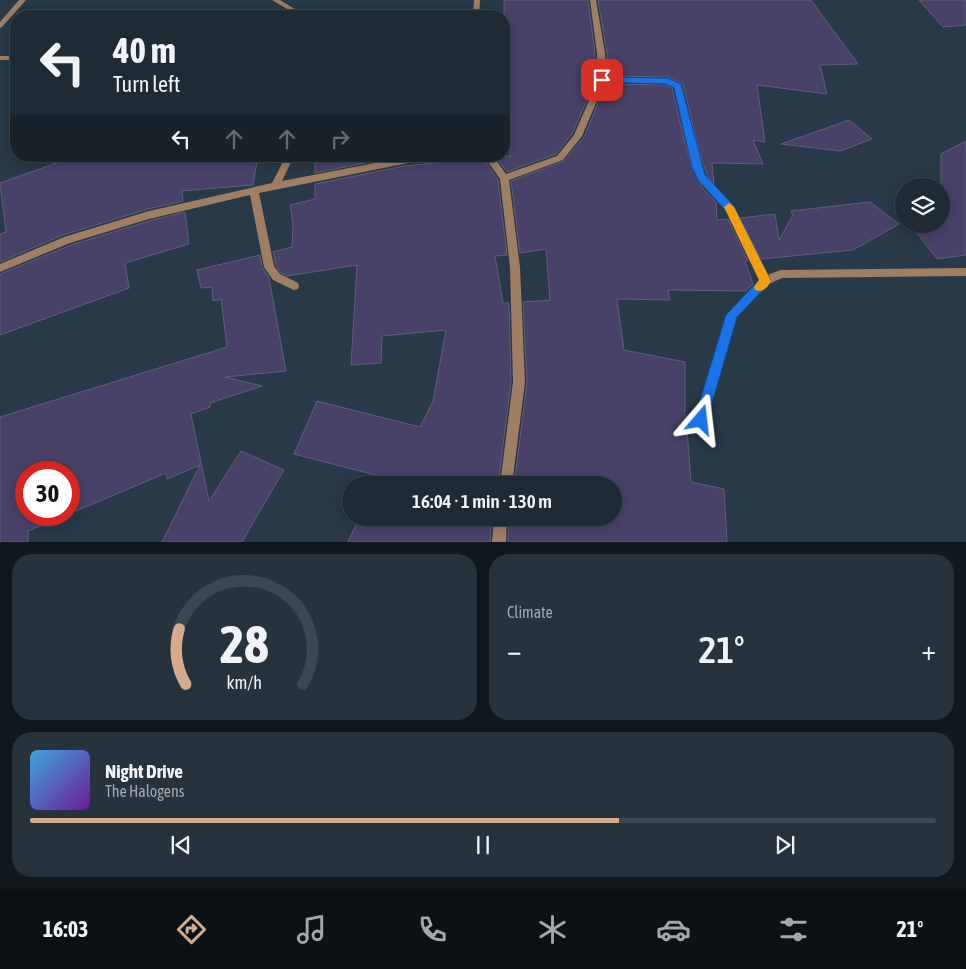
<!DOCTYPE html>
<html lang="en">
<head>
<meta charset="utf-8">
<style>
  :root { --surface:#1e2b35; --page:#26333d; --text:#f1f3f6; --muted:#a1a7ad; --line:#3c4750; --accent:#d6ab8b }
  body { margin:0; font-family:"Asap Condensed",sans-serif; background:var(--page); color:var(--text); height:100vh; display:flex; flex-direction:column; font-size:19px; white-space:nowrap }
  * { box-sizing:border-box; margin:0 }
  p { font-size:16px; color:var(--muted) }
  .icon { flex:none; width:28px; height:28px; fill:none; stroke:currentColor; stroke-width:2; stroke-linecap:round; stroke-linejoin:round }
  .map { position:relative; height:542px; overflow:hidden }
  .details { display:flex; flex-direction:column; gap:12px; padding:12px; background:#10181d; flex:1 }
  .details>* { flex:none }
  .top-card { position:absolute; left:10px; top:10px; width:500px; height:152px; border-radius:20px; box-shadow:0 2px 12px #0003,0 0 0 1px var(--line); background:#1e2b35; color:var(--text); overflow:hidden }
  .controls { position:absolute; left:895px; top:178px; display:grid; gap:10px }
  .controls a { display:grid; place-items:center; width:55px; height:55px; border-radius:50%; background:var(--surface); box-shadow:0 2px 12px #0003,0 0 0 1px var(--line); font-size:25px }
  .speed { position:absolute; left:15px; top:461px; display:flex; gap:10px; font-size:25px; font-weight:700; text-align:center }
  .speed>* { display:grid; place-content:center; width:65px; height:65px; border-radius:50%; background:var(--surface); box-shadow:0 2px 12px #0003,0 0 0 1px var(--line); line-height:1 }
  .speed .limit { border:8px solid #d22; background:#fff; color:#111 }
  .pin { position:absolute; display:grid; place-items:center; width:42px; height:42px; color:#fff; margin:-21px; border-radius:10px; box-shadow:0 2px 8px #0006 }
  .me { position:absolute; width:55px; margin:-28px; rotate:17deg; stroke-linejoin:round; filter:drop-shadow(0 0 4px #0008) }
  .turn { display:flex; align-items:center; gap:18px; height:105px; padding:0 20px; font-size:22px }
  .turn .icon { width:65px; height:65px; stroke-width:2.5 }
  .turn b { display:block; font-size:35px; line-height:42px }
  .lanes { display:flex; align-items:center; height:48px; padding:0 20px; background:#0003; justify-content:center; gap:25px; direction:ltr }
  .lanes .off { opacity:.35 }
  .big { font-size:38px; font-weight:600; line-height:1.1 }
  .details .tile { flex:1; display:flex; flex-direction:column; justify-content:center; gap:8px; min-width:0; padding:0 18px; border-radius:20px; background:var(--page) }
  .details .dial { align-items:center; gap:0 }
  .dial svg { height:130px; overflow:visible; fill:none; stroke:var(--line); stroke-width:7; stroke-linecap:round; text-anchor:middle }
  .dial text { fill:var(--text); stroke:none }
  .song { display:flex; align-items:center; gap:15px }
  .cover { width:60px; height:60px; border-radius:8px; background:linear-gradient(135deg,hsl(200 70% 55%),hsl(280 70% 35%)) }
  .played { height:5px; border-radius:2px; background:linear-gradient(90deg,var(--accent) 65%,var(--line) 65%) }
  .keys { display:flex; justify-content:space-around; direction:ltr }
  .heat { display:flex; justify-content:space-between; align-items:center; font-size:28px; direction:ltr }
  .details .tiles { flex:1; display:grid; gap:12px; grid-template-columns:1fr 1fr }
  .tile:last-child { grid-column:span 2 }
  .trip { position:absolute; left:342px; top:476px; width:280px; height:50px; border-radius:25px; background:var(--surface); box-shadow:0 2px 12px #0003,0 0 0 1px var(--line); font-weight:600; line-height:50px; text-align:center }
  .dock { display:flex; height:80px; justify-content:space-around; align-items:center; background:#0c1115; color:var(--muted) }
  .dock .icon { width:35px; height:35px }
  .dock .active { color:var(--accent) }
  .dock b { font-size:22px; color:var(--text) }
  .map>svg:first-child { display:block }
</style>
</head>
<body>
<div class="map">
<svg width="966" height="542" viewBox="0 0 966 542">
  <rect width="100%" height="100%" fill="#283947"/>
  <g fill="#484268" stroke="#615f74">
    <polygon points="504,0 588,0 595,53 596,80 572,134 556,154 507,172 496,157 511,156 504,140"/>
    <polygon points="598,0 811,0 858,64 820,65 827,94 757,85 765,142 753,140 763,164 712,163 714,185 707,175 699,151 683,84 668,77 608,76 607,53"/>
    <polygon points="919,0 966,0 966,25 943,27"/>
    <polygon points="606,84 666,85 672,88 684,140 692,167 703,189 716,202 717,220 728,219 748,261 745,261 753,284 746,291 668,290 670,300 617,299 624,350 685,362 685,429 687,429 691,482 724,489 727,542 508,542 509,518 614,518 614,485 514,485 527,382 523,302 550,300 546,249 520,253 511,181 564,161 584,137"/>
    <polygon points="849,120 872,139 840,151 781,144"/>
    <polygon points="966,141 966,255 937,259 910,224 941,224 941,154"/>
    <polygon points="76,156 173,156 172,160 258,156 253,185 182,191 183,201 148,209 63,235 0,262 0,234 6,232 0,183"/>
    <polygon points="315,156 400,156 315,173"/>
    <polygon points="483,158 498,180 507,255 495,256 503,303 509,303 511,382 498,485 374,485 379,476 294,454 317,401 420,427 433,401 446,330 382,336 381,363 351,365 357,265 287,276 281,273 276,265 273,252 292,247 293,224 290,205 315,199 315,184 404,166"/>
    <polygon points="870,202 899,224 853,250 761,259 740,218 775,214 779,240 793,215 791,211"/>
    <polygon points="185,212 189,244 125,263 129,288 0,335 0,274 71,245 149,221"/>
    <polygon points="260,255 262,267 269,278 286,371 225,377 262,386 210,403 210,407 191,414 209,501 241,451 284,470 242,542 162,542 200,465 167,479 166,473 69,514 69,472 26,472 26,515 66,515 28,531 28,542 0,542 0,417 227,347 221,299 213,301 212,287 201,288 197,270"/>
    <polygon points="359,518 492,518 490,542 348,542"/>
  </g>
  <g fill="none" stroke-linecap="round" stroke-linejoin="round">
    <g fill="#9f7e64" fill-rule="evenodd">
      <polygon points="19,0 26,0 2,27 0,28 0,22"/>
      <polygon points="272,0 280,0 306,16 299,16"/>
      <polygon points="474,0 480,0 479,16 473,16"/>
      <path d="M 590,0 L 596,0 L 605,53 L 606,78 L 668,79 L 682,86 C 688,110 696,166 711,184 C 718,192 727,197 733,207 L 767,275 L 781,270 L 966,268 L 966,276 L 782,278 L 769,284 L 737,317 L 707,420 L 705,424 L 701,426 L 697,424 L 695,420 L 727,315 L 759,280 L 726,211 C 720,202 711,196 705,188 C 687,165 681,116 674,87 L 667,83 L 605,82 L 582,136 L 563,160 L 509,180 L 520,267 L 525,382 L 512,485 L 500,485 L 513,382 L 510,267 L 500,179 L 484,156 L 493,156 L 506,174 L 557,156 L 574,135 L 598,80 L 597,53 Z"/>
      <rect x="0" y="56" width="16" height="4"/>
      <polygon points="286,156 294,156 282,181 411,156 432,156 428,159 259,193 274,266 280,274 298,283 299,286 298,289 294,290 273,280 264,267 250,195 149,219 70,243 0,272 0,264 64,237 149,211 272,183"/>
      <polygon points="494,518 507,518 506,542 492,542"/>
    </g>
  </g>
  <polygon fill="#1a73e8" stroke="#114b97" points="602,77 668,78 681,84 705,175 734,206 771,281 737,317 707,420 705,425 701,427 696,425 694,420 726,315 759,280 726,211 698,180 692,167 674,88 666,84 599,82 599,78"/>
  <path fill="#f59e0b" d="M 729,203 L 734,207 L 771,281 C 768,287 763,293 755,290 L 754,287 L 759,280 L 724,207 Z"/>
</svg>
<div class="controls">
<a><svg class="icon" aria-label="layers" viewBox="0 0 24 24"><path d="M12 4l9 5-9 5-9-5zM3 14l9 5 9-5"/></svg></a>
</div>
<div class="speed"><div class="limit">30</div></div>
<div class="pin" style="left:602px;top:80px;background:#d93025"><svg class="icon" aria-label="arrive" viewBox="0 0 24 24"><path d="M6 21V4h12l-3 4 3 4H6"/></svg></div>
<svg class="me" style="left:701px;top:420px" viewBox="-20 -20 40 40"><path d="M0-17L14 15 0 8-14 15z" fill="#1a73e8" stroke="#fff" stroke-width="4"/></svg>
<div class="trip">16:04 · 1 min · 130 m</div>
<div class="top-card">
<div class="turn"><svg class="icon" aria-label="left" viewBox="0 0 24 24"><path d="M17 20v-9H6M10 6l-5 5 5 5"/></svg><div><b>40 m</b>Turn left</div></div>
<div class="lanes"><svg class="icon" aria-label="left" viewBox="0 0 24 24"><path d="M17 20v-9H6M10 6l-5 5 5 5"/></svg><svg class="icon off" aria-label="ahead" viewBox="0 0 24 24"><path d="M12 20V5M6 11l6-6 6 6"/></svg><svg class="icon off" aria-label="ahead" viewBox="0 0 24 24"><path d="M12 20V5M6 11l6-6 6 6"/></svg><svg class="icon off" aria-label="right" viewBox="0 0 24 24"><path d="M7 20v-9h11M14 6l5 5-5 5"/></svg></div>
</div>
</div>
<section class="details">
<div class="tiles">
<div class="tile dial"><svg viewBox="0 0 100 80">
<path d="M14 69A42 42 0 1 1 86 69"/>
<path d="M14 69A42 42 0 0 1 10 35" stroke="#d6ab8b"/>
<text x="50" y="56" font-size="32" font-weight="700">28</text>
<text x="50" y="72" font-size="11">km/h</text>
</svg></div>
<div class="tile"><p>Climate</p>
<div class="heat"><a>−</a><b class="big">21°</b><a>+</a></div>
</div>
<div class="tile">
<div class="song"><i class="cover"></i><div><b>Night Drive</b><p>The Halogens</p></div></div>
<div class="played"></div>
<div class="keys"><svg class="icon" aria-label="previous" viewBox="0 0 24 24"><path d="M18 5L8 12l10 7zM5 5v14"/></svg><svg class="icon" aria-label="pause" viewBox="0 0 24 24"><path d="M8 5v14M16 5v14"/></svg><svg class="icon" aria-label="next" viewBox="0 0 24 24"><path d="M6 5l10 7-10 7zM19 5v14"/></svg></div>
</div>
</div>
</section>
<nav class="dock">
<b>16:03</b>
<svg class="icon active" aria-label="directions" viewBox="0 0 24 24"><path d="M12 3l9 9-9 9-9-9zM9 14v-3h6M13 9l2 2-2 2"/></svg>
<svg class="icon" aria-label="music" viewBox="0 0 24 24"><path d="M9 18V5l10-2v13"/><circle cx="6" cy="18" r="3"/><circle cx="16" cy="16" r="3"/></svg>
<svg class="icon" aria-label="phone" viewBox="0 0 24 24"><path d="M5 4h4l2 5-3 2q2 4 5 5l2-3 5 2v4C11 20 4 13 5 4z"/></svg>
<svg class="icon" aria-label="climate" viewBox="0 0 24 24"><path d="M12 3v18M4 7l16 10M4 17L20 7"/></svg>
<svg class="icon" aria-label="car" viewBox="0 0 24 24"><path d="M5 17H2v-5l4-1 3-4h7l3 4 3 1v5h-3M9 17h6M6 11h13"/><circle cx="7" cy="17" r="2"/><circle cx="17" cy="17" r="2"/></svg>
<svg class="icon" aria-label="filters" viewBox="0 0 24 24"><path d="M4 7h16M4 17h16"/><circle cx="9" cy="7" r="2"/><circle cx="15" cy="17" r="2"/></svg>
<b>21°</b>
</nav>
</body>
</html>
